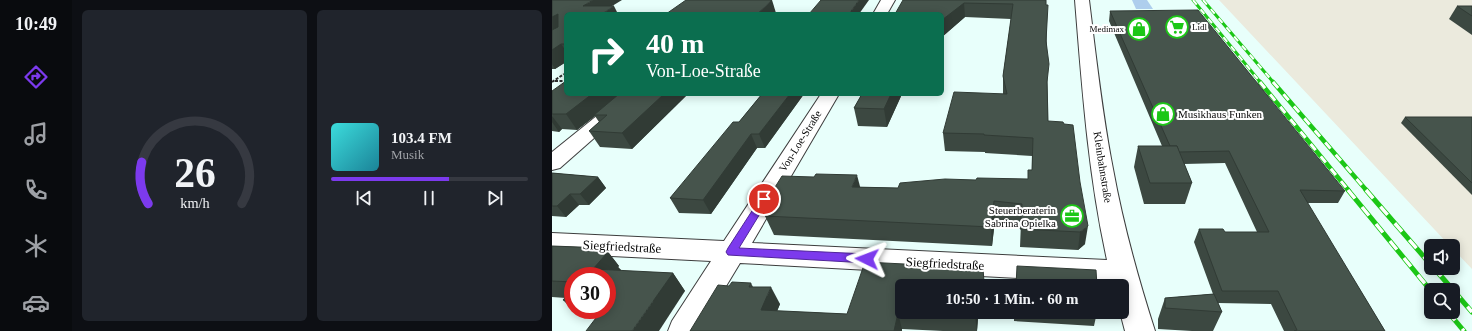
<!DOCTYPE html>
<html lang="de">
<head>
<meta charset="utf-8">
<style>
  :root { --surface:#171b24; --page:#20242c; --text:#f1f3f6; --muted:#9ea1a6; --line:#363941; --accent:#7c3aed }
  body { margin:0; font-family:Georgia,serif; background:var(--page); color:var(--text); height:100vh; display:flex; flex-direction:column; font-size:15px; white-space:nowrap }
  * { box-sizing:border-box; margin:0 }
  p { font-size:13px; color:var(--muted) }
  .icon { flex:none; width:22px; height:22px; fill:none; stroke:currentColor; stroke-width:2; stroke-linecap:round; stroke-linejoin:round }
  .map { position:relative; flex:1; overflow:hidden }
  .side { display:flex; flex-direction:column; gap:10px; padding:10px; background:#0d0f14; width:480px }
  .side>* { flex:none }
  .top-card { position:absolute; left:12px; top:12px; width:380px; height:84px; border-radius:6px; box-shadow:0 2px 10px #0003; background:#0b6e4f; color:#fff; overflow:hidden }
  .tools { position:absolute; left:872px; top:239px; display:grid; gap:8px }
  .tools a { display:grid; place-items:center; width:36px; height:36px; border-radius:6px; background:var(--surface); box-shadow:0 2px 10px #0003; font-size:20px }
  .speed { position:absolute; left:12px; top:267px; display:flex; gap:8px; font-size:20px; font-weight:700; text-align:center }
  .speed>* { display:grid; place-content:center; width:52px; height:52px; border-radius:50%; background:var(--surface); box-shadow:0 2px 10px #0003; line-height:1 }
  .speed .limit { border:6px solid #d22; background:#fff; color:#111 }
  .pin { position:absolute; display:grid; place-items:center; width:34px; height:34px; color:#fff; margin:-17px; border:2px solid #fff; border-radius:50%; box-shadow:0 1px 4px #0007 }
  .me { position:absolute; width:44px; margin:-22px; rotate:273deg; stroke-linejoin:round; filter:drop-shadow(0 0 3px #0008) }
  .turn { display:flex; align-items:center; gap:14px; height:84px; padding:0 16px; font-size:18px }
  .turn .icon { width:52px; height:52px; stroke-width:2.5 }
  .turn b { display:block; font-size:28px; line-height:34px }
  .side .tile { flex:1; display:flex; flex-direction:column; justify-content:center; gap:6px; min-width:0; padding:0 14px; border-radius:6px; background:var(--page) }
  .side .dial { align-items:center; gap:0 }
  .dial svg { height:104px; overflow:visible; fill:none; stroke:var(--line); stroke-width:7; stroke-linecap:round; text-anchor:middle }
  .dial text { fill:var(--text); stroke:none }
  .song { display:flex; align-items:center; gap:12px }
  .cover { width:48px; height:48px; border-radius:6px; background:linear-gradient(135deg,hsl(180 70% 55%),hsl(190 70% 35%)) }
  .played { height:4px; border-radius:2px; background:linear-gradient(90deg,var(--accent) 60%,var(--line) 60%) }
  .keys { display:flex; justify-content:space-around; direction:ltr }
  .side .tiles { flex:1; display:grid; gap:10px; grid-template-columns:repeat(2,1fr) }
  .trip { position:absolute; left:343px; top:279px; width:234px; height:40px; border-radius:6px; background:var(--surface); box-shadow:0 2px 10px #0003; font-weight:700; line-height:40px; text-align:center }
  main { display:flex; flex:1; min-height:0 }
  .tabs { display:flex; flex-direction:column; width:72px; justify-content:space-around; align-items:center; background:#090b0e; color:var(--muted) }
  .tabs .icon { width:28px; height:28px }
  .tabs .current { color:var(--accent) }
  .tabs b { font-size:18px; color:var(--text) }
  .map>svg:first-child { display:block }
</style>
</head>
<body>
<main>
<nav class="tabs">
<b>10:49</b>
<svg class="icon current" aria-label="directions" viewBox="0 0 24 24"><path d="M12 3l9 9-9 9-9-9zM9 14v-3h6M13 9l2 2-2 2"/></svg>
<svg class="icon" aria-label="music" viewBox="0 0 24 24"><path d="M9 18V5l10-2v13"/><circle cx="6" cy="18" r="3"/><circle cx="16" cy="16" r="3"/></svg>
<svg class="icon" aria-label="phone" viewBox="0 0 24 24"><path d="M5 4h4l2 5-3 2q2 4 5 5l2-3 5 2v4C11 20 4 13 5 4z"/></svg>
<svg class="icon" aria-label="climate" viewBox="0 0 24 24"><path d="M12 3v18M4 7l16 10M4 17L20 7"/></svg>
<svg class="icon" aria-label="car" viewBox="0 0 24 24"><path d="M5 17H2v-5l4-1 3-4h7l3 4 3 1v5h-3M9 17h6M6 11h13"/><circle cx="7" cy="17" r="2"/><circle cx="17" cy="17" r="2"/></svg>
</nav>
<section class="side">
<div class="tiles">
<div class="tile dial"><svg viewBox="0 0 100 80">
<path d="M14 69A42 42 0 1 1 86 69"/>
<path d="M14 69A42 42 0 0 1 9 37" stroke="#7c3aed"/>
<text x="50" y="56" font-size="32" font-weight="700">26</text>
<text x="50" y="72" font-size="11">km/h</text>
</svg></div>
<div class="tile">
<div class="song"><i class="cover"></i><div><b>103.4 FM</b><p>Musik</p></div></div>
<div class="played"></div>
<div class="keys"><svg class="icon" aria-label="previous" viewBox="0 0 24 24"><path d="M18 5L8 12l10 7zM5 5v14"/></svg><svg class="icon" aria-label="pause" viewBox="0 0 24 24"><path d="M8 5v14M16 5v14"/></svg><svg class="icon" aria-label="next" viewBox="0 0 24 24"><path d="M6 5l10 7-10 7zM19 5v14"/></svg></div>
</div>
</div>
</section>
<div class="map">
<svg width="920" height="331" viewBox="0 0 920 331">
  <rect width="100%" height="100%" fill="#e8fffb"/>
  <polygon fill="#ebeadd" points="667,0 920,0 920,269 901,249 901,246 898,246"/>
  <polygon fill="#aeceed" points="580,0 595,0 601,9 584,9"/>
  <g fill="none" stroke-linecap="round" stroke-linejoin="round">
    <g stroke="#3d3d3d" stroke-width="2">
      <g id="minor">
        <polygon points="329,0 343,0 335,14 321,14"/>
        <path d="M 523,0 L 537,0 C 544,56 550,113 561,169 C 571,224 586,278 603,331 L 573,331 L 568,312 L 570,312 L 570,286 L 561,286 L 560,283 L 188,263 L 147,331 L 116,331 L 120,321 L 159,261 L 0,253 L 0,233 L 172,241 L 269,94 L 287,94 L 200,243 L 555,260 C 536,174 530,87 523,0 Z"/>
        <polygon points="72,94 92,94 8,168 0,170 0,152"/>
      </g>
    </g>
    <g stroke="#2c2c2c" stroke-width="2" stroke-dasharray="3 1.5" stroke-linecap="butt">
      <polyline points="3,81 14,81"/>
      <polyline points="0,82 12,74"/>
    </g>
    <use href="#minor" fill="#fff" fill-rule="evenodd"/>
    <g stroke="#1cc716" stroke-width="3">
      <g id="rail-far2">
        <polyline points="641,0 709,83"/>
        <polyline points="651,0 722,83"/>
      </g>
    </g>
    <g stroke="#1cc716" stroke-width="4.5">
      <g id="rail-far1">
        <polyline points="708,82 797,191"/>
        <polyline points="721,82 815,191"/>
      </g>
    </g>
    <g stroke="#1cc716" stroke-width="5">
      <g id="rail">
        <polyline points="796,190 879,291"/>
        <polyline points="814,190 879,265"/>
        <polyline points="882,268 901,290"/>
        <polyline points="901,290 920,312"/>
        <polyline points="896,312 912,331"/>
      </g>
    </g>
    <use href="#rail-far2" stroke="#fff" stroke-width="2" stroke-dasharray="6" stroke-linecap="butt"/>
    <use href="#rail-far1" stroke="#fff" stroke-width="3" stroke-dasharray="8" stroke-linecap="butt"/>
    <use href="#rail" stroke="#fff" stroke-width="3.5" stroke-dasharray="11" stroke-linecap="butt"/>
  </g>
  <g fill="#3c4841">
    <polygon points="0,0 59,6 14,14 14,62 3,69 0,69"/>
    <polygon points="351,0 494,0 496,121 533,244 526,250 468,247 469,222 443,220 440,246 222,235 213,216 214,215 210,208 308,187 346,188 424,180 476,179 476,170 480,170 480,156 433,153 433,152 393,151 391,133 451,94 451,76 459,19 413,17 390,37 390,14"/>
    <polygon points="905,6 920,6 920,35 897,19"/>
    <polygon points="558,11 793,191 786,203 755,203 833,331 732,331 719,304 666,303 670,312 661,331 640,331 606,329 606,319 613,298 661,294 642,242 647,229 673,232 705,232 673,163 632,164 640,183 633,204 592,204 582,167 586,146 610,146 557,21"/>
    <polygon points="0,91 14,94 136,94 80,149 48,147 37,131 47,122 43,116 25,130 10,129 7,132 0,131"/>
    <polygon points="210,94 252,94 213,148 205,148 159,214 127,213 118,198 187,122"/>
    <polygon points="310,94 350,94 335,127 306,126 302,108"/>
    <polygon points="853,117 920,117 920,195 849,123"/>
    <polygon points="0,173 46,177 54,188 37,205 27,205 14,217 0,216"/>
    <polygon points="0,246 53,248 67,266 66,267 69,270 69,271 121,273 133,291 44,318 29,317 21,310 55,310 55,276 21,276 21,310 11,300 14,298 0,297"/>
    <polygon points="199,283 201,287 228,304 225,311 295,314 350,312 431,312 431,318 426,318 425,331 391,331 350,329 350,331 138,331 177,286"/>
    <polygon points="462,312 545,312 542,326 462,321"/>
  </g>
  <g fill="#313b35">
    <polygon points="41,0 70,0 47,14 31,6"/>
    <polygon points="220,0 224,13 223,14 205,14"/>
    <polygon points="307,0 317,0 307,14 297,14"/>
    <polygon points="412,3 413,17 390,37 390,20"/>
    <polygon points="62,6 66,14 50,14"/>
    <polygon points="6,14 14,27 0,34 0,17"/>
    <polygon points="9,44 14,51 14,62 3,69 0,64 0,50"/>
    <polygon points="40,94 70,94 42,115 43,116 25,130 14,114"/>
    <polygon points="112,94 136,94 80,149 70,133"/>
    <polygon points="238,94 252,94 213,148 207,134"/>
    <polygon points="339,94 350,94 335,127 332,109"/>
    <polygon points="0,116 10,129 7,132 0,122"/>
    <polygon points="199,134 205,148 159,214 151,200"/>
    <polygon points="305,175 310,194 300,187"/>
    <polygon points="46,177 54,188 37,205 28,194"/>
    <polygon points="18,194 27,205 14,217 5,206"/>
    <polygon points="442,201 443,220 440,246 439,227"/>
    <polygon points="536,226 533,244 526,250 528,232"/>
    <polygon points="53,248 67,266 66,267 69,270 56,286 41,269 49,252"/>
    <polygon points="121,273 133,291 107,331 80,331"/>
    <polygon points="219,287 228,304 219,326 209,310"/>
    <polygon points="424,312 426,312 426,318 425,331 423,316"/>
    <polygon points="346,313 350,329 350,331 342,331"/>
  </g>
  <g fill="#46544c" stroke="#313b35">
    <polygon points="0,0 41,0 31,6 62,6 50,14 14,14 14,44 9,44 0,50 0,30 6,27 6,14 0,17"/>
    <polygon points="134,0 220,0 205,14 114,14"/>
    <polygon points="269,0 307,0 297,14 257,14"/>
    <polygon points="351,0 494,0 494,5 496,5 494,41 497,64 495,82 496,121 511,122 512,124 521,125 528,182 536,226 528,232 468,229 470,204 442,201 439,227 213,216 218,208 210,208 230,176 262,177 264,174 305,175 300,187 346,188 348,183 393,179 424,180 425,178 476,179 476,170 480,170 481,138 432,135 432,134 391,133 402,92 455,94 451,76 461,4 412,3 390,20 390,14 343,14"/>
    <polygon points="905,6 920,6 920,16"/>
    <polygon points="646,10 793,191 748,190 833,331 742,331 745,330 726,291 670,291 647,229 671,229 673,232 717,232 677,151 627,152 625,146 618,146 558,11"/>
    <polygon points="14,81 14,94 40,94 14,114 0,114 0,91"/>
    <polygon points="67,94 112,94 70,133 37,131 55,115 42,115"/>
    <polygon points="210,94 238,94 207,134 199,134 151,200 118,198 181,122 187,122"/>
    <polygon points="310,94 339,94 332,109 302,108"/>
    <polygon points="853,117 920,117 920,183"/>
    <polygon points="586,146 625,146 640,183 598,183"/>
    <polygon points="0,173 46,177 28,194 18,194 5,206 0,206"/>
    <polygon points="0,246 53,248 49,252 55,253 41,269 121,273 80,331 34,331 50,310 55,310 55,304 56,303 55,303 55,276 21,276 21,282 0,281"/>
    <polygon points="313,262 431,268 432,282 431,286 350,286 350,312 424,312 423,316 346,313 342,331 138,331 166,285 177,286 180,282 199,283 197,287 219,287 209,310 295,314"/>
    <polygon points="465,266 544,270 545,286 464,286"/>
    <polygon points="21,289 21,301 11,300"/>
    <polygon points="662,294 670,312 613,308 613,298"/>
  </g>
  <polygon fill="#7c3aed" stroke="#51269a" points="212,196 217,199 187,248 315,254 319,256 320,259 319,262 315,263 176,255 174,252 176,248 209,197"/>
  <defs>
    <g id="supermarket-ring" transform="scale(1.15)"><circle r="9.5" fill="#fff" stroke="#1cc716" stroke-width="1.5"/><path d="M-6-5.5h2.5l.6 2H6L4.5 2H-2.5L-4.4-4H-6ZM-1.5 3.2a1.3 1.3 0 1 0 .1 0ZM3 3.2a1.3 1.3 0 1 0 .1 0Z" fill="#1cc716"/></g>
    <g id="shop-ring" transform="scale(1.15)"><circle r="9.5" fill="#fff" stroke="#1cc716" stroke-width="1.5"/><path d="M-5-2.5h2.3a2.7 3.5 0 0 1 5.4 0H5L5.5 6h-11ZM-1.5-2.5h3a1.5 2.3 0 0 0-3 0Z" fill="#1cc716"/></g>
    <g id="office-ring" transform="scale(1.15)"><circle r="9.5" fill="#fff" stroke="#1cc716" stroke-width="1.5"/><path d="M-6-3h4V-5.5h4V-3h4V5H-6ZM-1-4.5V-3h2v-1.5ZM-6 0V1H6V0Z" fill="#1cc716"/></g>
  </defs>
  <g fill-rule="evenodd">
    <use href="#supermarket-ring" x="625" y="27"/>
    <use href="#shop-ring" x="587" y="29"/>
    <use href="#shop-ring" x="611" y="114"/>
    <use href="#office-ring" x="520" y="216"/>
  </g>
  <g text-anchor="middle" stroke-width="4" stroke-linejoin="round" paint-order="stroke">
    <g font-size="9" fill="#0a0a0a" stroke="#fff" text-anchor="start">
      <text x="640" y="30">Lidl</text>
      <text x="572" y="32" text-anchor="end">Medimax</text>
    </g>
    <g font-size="11" fill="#0a0a0a" stroke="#fff" text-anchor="start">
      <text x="626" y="118">Musikhaus Funken</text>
      <text x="504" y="214" text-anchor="end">Steuerberaterin<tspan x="504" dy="13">Sabrina Opielka</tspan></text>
    </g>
    <g font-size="11" fill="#0a0a0a" stroke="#fff">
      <text transform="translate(248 141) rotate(-58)" y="4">Von-Loe-Straße</text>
      <text transform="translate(551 167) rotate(81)" y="4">Kleinbahnstraße</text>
    </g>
    <g font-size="13" fill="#0a0a0a" stroke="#fff">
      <text transform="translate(70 246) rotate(3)" y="5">Siegfriedstraße</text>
      <text transform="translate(393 263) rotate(3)" y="5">Siegfriedstraße</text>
    </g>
  </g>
</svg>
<div class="tools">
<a><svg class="icon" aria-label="sound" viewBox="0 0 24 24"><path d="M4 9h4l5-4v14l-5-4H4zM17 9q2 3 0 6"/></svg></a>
<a><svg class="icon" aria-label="search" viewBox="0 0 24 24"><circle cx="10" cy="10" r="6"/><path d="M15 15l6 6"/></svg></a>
</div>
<div class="speed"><div class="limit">30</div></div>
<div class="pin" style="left:212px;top:199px;background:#d93025"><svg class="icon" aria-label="arrive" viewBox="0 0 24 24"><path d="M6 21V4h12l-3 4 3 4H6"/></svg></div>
<svg class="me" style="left:315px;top:259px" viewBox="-20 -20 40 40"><path d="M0-17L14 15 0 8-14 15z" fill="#7c3aed" stroke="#fff" stroke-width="4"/></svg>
<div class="trip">10:50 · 1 Min. · 60 m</div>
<div class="top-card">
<div class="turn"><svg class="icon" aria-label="right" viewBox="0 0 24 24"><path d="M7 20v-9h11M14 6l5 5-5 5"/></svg><div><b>40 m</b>Von-Loe-Straße</div></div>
</div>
</div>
</main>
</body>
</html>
